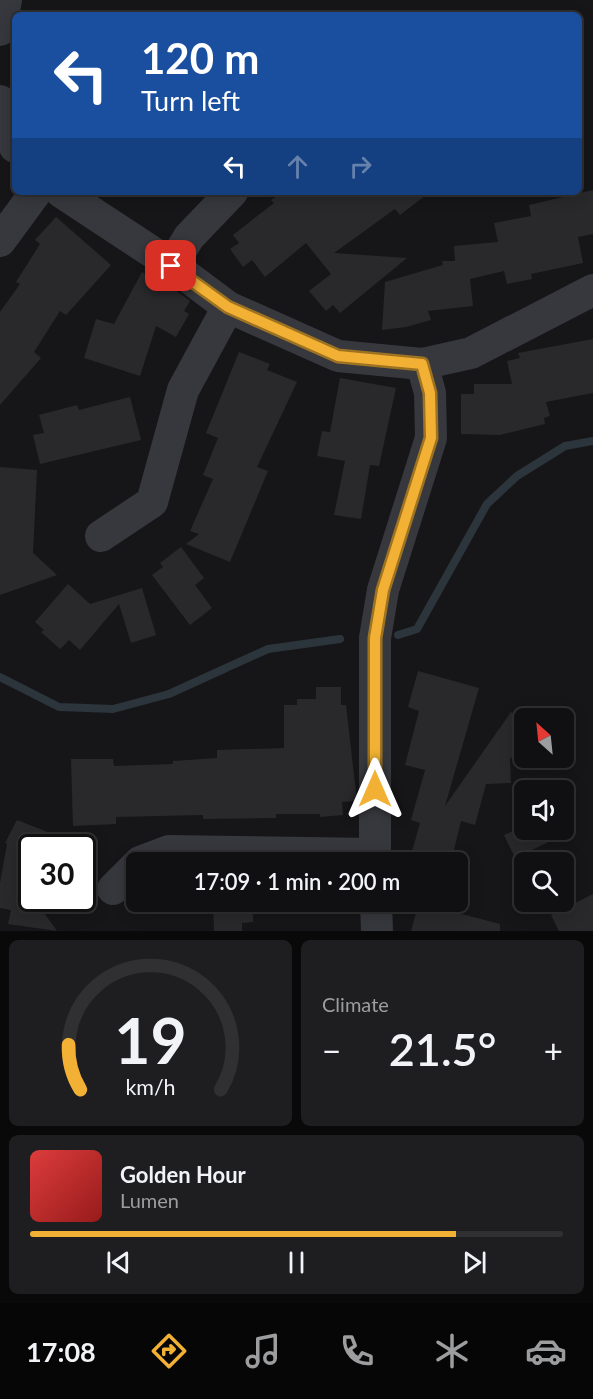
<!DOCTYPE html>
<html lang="en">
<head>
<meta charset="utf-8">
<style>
  :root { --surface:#101012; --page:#1e1e20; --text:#f1f3f6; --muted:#9c9d9f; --line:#303032; --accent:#f2b134 }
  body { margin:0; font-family:Lato,sans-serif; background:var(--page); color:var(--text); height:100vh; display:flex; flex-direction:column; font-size:22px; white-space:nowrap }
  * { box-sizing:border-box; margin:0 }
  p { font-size:20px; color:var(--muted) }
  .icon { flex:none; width:33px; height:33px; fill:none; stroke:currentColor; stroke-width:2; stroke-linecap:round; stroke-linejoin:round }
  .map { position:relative; height:931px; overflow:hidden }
  .sheet { display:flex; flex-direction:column; gap:9px; padding:9px; background:#09090a; flex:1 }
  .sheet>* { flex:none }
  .top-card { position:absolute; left:12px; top:12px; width:570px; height:183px; border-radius:9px; box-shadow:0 3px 15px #0003,0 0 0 2px var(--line); background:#1a4fa0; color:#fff; overflow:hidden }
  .needle { width:39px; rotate:333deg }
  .fabs { position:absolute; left:514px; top:708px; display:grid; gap:12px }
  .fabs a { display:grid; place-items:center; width:60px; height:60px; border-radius:9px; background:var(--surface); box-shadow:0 3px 15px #0003,0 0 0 2px var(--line); font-size:30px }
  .speed { position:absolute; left:18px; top:834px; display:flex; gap:12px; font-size:30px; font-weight:700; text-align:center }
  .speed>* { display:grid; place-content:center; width:78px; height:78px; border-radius:50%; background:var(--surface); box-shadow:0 3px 15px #0003,0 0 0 2px var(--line); line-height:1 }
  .speed .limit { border:3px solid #111; border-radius:9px; background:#fff; color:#111 }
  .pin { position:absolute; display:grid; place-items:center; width:51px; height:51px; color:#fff; margin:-26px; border-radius:12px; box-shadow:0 3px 9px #0006 }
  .me { position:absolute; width:66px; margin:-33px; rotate:0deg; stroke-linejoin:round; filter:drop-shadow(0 0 4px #0008) }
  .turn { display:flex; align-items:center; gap:21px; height:126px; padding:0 30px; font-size:27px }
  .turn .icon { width:78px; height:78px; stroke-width:2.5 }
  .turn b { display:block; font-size:42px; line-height:51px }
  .lanes { display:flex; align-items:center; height:57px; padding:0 30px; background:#0003; justify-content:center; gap:30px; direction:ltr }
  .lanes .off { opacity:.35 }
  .big { font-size:45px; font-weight:600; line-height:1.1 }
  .sheet .card { flex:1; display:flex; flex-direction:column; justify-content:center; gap:9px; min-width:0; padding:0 21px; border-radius:9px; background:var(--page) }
  .sheet .dial { align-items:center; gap:0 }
  .dial svg { height:156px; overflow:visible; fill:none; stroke:var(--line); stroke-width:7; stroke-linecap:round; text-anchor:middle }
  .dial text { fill:var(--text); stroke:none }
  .song { display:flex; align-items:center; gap:18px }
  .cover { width:72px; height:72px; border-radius:9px; background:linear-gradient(135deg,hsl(0 70% 55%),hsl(0 70% 35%)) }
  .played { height:6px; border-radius:3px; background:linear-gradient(90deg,var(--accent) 80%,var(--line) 80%) }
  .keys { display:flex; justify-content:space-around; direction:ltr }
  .heat { display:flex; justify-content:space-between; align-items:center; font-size:33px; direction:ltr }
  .sheet .tiles { flex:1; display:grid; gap:9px; grid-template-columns:1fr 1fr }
  .card:last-child { grid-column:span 2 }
  .trip { position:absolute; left:126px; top:852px; width:342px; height:60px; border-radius:9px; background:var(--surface); box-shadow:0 3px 15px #0003,0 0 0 2px var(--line); font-weight:600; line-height:60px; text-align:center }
  .menu { display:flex; height:96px; justify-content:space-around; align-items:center; background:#060607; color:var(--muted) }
  .menu .icon { width:42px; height:42px }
  .menu .on { color:var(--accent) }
  .menu b { font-size:27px; color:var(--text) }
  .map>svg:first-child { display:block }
</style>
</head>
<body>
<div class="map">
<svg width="593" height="931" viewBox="0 0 593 931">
  <rect width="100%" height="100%" fill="#161618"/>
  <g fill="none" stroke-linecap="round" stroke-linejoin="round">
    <g stroke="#2c353c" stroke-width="8">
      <polyline points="398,635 417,629 487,504 517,476 565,446 593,441"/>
      <polyline points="0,677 59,707 113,709 169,694 268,649 340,639"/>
    </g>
  </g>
  <g fill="#29292c">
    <polygon points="593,190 593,234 578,237 583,263 531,274 532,279 507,284 504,271 470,279 473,306 428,311 431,320 406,327 382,330 385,282 443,265 442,261 455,261 454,246 498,242 494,223 531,216 529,205"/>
    <polygon points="282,192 430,192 400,215 395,209 334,253 407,258 340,313 333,305 326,311 309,291 331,274 306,243 265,277 252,260 243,267 230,249 239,243 233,235 274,203 271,200"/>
    <polygon points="56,217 111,265 66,315 60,311 34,352 41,358 0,405 0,312 20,284 16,282 40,244 35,240"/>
    <polygon points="142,272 171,287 190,301 184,311 189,314 176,337 156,326 140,376 84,358 96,319 114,324"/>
    <polygon points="593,339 593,393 546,402 550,416 544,418 545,424 500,435 461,434 461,394 474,394 474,384 512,384 507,361 520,358 518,353"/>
    <polygon points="239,352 270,364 267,370 297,382 257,467 268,471 230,562 186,544 199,534 190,531 213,479 203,475 218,438 206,433"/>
    <polygon points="340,378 396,388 379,466 370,465 361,519 334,515 345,461 317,456 322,431 330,432"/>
    <polygon points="130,397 141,440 40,464 33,435 44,433 39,415 77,405 79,410"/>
    <polygon points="0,467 37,470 33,553 57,575 0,595"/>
    <polygon points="181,547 204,578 195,585 212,608 190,625 152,575 163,567 160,563"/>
    <polygon points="68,584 90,604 142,588 156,635 131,643 119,604 80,650 69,640 60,649 41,632 44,630 35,622"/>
    <polygon points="418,671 479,688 445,806 511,712 525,722 525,769 510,757 511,783 486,784 475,825 461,821 451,862 409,862 420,823 411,820 425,770 405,765 419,711 408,707"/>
    <polygon points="316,687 341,687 341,705 346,705 357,801 342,802 343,815 320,817 320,814 276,814 276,818 203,819 203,815 116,817 116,824 73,826 71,759 113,759 114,766 173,764 173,761 217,758 217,750 284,748 284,705 297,705 297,699 316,699"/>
    <polygon points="17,820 84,846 32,848 32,898 45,898 42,910 57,931 8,924 11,910 0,908 0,883 7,844 5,843"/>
    <polygon points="515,830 574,830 515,858 504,835"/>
    <polygon points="593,894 593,931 559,931 551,915"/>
    <polygon points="213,902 253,902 253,922 242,923 242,931 214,931"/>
    <polygon points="419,902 457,902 454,912 500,924 500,931 411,931"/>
  </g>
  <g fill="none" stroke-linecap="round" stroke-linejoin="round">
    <g stroke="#37383d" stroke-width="32">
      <polyline points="0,30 6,0"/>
      <polyline points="0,101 15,147"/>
      <polyline points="61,192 172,265 228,307 338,356 422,364 471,353 593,290"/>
      <polyline points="0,241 36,192"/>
      <polyline points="172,265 189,237 232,192"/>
      <polyline points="101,536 152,502 183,390 228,307"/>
      <polyline points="140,862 169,851 375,854"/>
      <polyline points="375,862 375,638 383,590 431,438 430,393 422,364"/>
      <polyline points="113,889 136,866"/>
      <polyline points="376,902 377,931"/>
    </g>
  </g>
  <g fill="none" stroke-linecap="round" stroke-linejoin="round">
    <g stroke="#9d7322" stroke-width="15">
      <polyline id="route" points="171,266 228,307 338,356 422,364 430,393 431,438 383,590 375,638 375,789"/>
    </g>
    <use href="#route" stroke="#f2b134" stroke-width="10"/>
  </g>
</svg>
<div class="fabs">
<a><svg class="needle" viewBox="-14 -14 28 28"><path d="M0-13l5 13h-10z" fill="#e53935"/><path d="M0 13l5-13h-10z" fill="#9c9d9f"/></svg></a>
<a><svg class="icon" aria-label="sound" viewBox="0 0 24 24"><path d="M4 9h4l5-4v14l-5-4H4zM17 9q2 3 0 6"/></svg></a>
<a><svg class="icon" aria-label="search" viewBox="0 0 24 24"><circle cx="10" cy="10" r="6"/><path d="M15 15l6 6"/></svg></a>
</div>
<div class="speed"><div class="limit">30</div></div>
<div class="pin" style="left:171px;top:266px;background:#d93025"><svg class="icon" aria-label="arrive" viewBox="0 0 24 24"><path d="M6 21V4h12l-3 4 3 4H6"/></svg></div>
<svg class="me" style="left:375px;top:789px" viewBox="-20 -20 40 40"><path d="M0-17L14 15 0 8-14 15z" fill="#f2b134" stroke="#fff" stroke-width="4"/></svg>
<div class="trip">17:09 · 1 min · 200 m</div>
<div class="top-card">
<div class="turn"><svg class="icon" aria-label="left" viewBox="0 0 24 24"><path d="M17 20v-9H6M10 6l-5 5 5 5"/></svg><div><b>120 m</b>Turn left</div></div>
<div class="lanes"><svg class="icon" aria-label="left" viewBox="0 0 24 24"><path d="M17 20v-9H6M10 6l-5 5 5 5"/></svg><svg class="icon off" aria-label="ahead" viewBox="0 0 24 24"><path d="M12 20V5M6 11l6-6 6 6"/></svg><svg class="icon off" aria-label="right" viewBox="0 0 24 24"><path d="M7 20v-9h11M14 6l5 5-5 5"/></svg></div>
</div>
</div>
<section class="sheet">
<div class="tiles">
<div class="card dial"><svg viewBox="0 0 100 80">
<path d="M14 69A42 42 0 1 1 86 69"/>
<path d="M14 69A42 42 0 0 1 8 46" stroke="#f2b134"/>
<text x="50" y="56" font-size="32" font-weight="700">19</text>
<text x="50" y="72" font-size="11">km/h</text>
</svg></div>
<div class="card"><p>Climate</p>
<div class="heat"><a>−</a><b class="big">21.5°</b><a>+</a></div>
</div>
<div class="card">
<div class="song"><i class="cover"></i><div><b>Golden Hour</b><p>Lumen</p></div></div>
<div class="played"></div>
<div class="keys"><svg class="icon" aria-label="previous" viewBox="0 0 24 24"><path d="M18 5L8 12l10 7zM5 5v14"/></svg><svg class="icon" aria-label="pause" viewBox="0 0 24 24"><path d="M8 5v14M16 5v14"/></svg><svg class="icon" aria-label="next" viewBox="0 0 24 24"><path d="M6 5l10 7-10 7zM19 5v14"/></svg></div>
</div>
</div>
</section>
<nav class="menu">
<b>17:08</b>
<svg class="icon on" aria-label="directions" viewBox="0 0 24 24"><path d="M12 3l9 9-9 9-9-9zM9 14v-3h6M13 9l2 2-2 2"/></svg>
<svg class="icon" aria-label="music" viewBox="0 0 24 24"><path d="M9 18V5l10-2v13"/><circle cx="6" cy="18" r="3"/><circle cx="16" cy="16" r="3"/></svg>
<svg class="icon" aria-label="phone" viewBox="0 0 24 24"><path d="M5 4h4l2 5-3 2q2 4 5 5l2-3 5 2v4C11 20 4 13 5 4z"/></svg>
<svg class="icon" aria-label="climate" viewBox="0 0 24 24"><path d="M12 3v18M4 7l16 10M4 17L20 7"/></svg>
<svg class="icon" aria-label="car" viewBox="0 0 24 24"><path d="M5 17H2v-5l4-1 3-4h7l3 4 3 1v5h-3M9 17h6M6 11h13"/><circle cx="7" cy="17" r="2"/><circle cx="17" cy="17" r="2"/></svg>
</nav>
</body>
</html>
